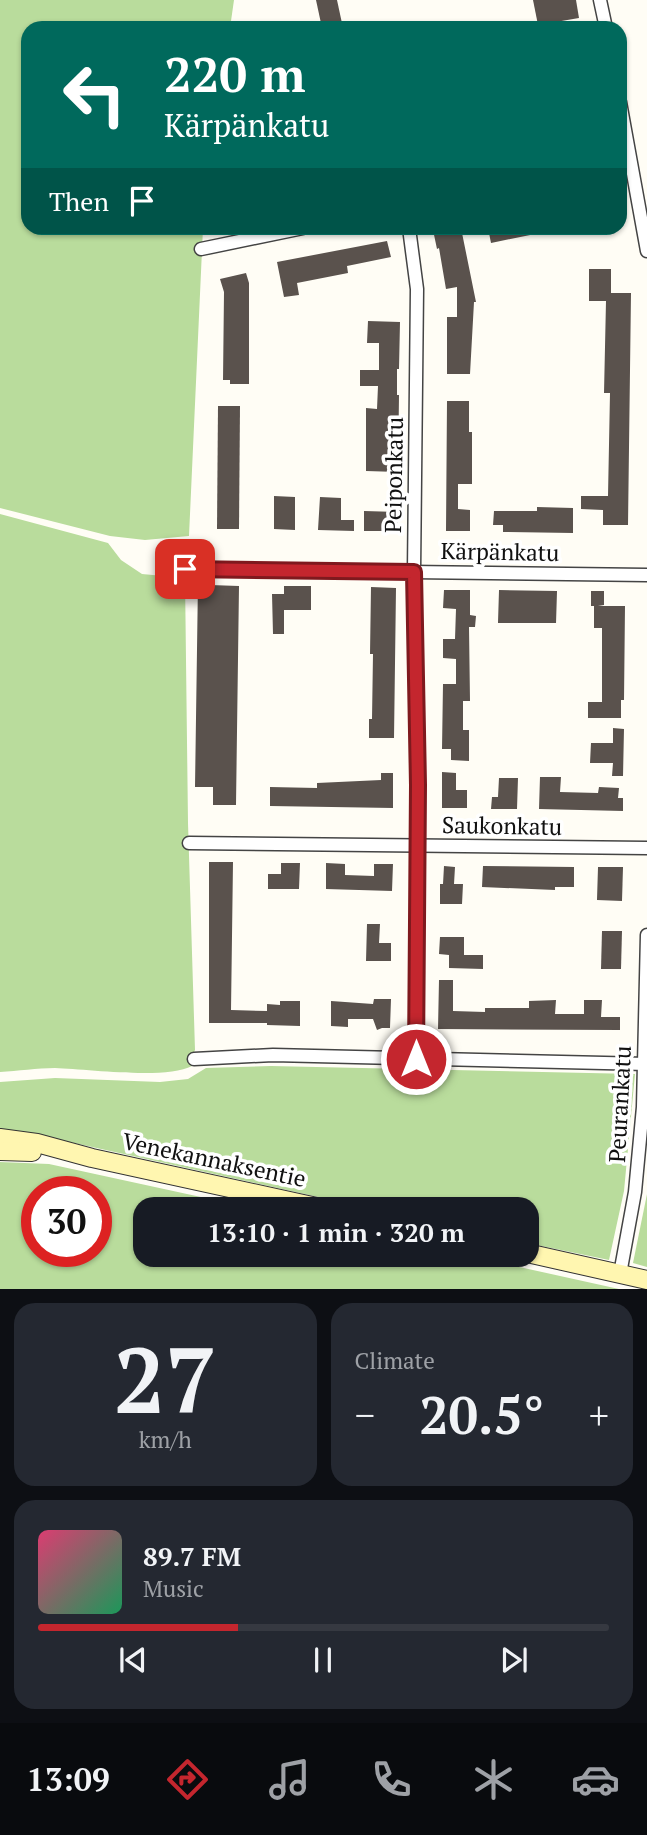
<!DOCTYPE html>
<html lang="en">
<head>
<meta charset="utf-8">
<style>
  :root { --surface:#171b24; --page:#242831; --text:#f1f3f6; --muted:#9ea1a6; --line:#363941; --accent:#c4262e }
  body { margin:0; font-family:"PT Serif",serif; background:var(--page); color:var(--text); height:100vh; display:flex; flex-direction:column; font-size:26px; white-space:nowrap }
  * { box-sizing:border-box; margin:0 }
  p { font-size:23px; color:var(--muted) }
  .icon { flex:none; width:38px; height:38px; fill:none; stroke:currentColor; stroke-width:2; stroke-linecap:round; stroke-linejoin:round }
  .map { position:relative; height:1289px; overflow:hidden }
  .panel { display:flex; flex-direction:column; gap:14px; padding:14px; background:#0d0f14; flex:1 }
  .panel>* { flex:none }
  .banner { position:absolute; left:21px; top:21px; width:606px; height:214px; border-radius:21px; box-shadow:0 2px 5px #0004; background:#00695c; color:#fff; overflow:hidden }
  .speed { position:absolute; left:21px; top:1176px; display:flex; gap:14px; font-size:35px; font-weight:700; text-align:center }
  .speed>* { display:grid; place-content:center; width:91px; height:91px; border-radius:50%; background:var(--surface); box-shadow:0 2px 5px #0004; line-height:1 }
  .speed .limit { border:10px solid #d22; background:#fff; color:#111 }
  .pin { position:absolute; display:grid; place-items:center; width:60px; height:60px; color:#fff; margin:-30px; border-radius:14px; box-shadow:0 4px 10px #0006 }
  .me { position:absolute; width:77px; margin:-38px; rotate:0deg; stroke-linejoin:round; filter:drop-shadow(0 0 5px #0008) }
  .turn { display:flex; align-items:center; gap:24px; height:147px; padding:0 28px; font-size:32px }
  .turn .icon { width:91px; height:91px; stroke-width:2.5 }
  .turn b { display:block; font-size:49px; line-height:60px }
  .then { display:flex; align-items:center; height:66px; padding:0 28px; background:#0003; gap:14px; font-size:26px }
  .big { font-size:52px; font-weight:700; line-height:1.1 }
  .panel .tile { flex:1; display:flex; flex-direction:column; justify-content:center; gap:10px; min-width:0; padding:0 24px; border-radius:21px; background:var(--page) }
  .panel .dial { align-items:center; gap:0 }
  .dial b { font-size:91px; line-height:1 }
  .song { display:flex; align-items:center; gap:21px }
  .cover { width:84px; height:84px; border-radius:10px; background:linear-gradient(135deg,hsl(340 70% 55%),hsl(150 70% 35%)) }
  .played { height:7px; border-radius:4px; background:linear-gradient(90deg,var(--accent) 35%,var(--line) 35%) }
  .keys { display:flex; justify-content:space-around; direction:ltr }
  .heat { display:flex; justify-content:space-between; align-items:center; font-size:38px; direction:ltr }
  .panel .tiles { flex:1; display:grid; gap:14px; grid-template-columns:1fr 1fr }
  .tile:last-child { grid-column:span 2 }
  .trip { position:absolute; left:133px; top:1197px; width:406px; height:70px; border-radius:21px; background:var(--surface); box-shadow:0 2px 5px #0004; font-weight:700; line-height:70px; text-align:center }
  .tab-bar { display:flex; height:112px; justify-content:space-around; align-items:center; background:#090b0e; color:var(--muted) }
  .tab-bar .icon { width:49px; height:49px }
  .tab-bar .on { color:var(--accent) }
  .tab-bar b { font-size:32px; color:var(--text) }
  .map>svg:first-child { display:block }
</style>
</head>
<body>
<div class="map">
<svg width="647" height="1289" viewBox="0 0 647 1289">
  <rect width="100%" height="100%" fill="#fffdf5"/>
  <g fill="#b9dc9c" fill-rule="evenodd">
    <polygon points="0,0 234,0 230,28 28,28 28,228 203,228 189,536 145,540 110,536 0,508"/>
    <path d="M 0,514 L 108,543 L 121,560 L 142,574 L 185,578 L 188,823 L 195,1050 L 191,1058 L 192,1066 C 166,1080 87,1069 55,1068 C 37,1068 18,1071 0,1072 Z"/>
    <polygon points="271,1066 635,1074 624,1191 609,1260 527,1243 527,1209 372,1209 56,1139 0,1131 0,1082 55,1078 160,1082 188,1079 206,1068"/>
    <path d="M 0,1162 L 49,1164 L 256,1209 L 145,1209 L 145,1255 L 465,1255 L 619,1289 L 0,1289 ZM 37,1192 L 96,1192 L 96,1251 L 37,1251 Z"/>
    <polygon points="647,1194 647,1267 633,1263"/>
  </g>
  <g fill="#5a524d">
    <polygon points="316,0 337,0 343,28 322,28"/>
    <polygon points="533,0 576,0 579,18 538,25"/>
    <polygon points="446,228 461,228 476,302 474,302 470,374 447,374 447,317 457,317 457,287 446,289 439,248 437,249 433,230"/>
    <polygon points="488,228 539,228 540,233 491,243"/>
    <polygon points="387,241 391,257 347,266 348,273 297,283 299,295 284,297 277,262"/>
    <polygon points="589,269 611,269 611,293 631,293 628,525 603,525 603,510 581,509 581,496 608,496 610,393 604,393 606,301 589,301"/>
    <polygon points="246,273 249,283 249,384 230,384 230,380 223,380 224,292 220,279"/>
    <polygon points="368,321 400,322 399,369 397,369 397,395 399,395 398,472 366,471 366,408 377,409 378,386 360,386 360,370 379,370 379,343 367,343"/>
    <polygon points="447,401 469,401 469,432 472,432 472,484 458,484 458,509 470,510 470,531 446,531"/>
    <polygon points="218,406 240,406 239,529 217,529"/>
    <polygon points="274,496 295,497 295,530 274,529"/>
    <polygon points="320,497 341,498 341,520 354,520 354,531 318,530"/>
    <polygon points="537,507 573,508 573,533 503,532 503,525 493,525 494,511 537,511"/>
    <polygon points="364,511 398,512 398,531 364,531"/>
    <polygon points="198,581 210,581 210,585 239,586 236,805 213,805 213,787 195,787"/>
    <polygon points="284,586 311,586 311,610 284,610 284,634 273,634 272,594 284,594"/>
    <polygon points="371,587 396,588 394,738 369,738 369,719 372,719 373,654 370,654"/>
    <polygon points="444,590 470,590 470,615 476,616 475,627 469,627 470,701 463,701 463,730 469,730 469,761 451,760 451,749 442,749 443,684 456,684 456,659 443,658 443,639 455,639 456,609 443,608"/>
    <polygon points="499,590 557,591 556,623 498,623"/>
    <polygon points="591,591 604,591 604,605 598,606 625,606 624,700 621,700 621,718 588,718 588,702 602,702 602,628 594,628 594,606 591,606"/>
    <polygon points="613,728 624,729 623,776 612,776 613,763 590,763 591,743 613,743"/>
    <polygon points="442,772 456,773 456,790 467,790 467,808 442,808"/>
    <polygon points="381,773 393,773 393,808 270,806 270,787 317,788 317,783 381,780"/>
    <polygon points="540,777 561,777 560,792 598,793 599,787 619,788 618,798 623,798 623,811 539,809"/>
    <polygon points="499,778 518,778 517,809 491,809 492,797 498,797"/>
    <polygon points="209,862 233,862 231,1010 267,1011 267,1004 280,1005 280,1001 300,1001 300,1026 267,1025 267,1023 209,1023"/>
    <polygon points="281,863 300,863 299,889 268,889 268,874 281,874"/>
    <polygon points="326,863 345,864 345,875 374,876 374,864 393,864 392,891 326,889"/>
    <polygon points="444,866 455,867 454,884 463,884 462,904 440,904 440,884 443,884"/>
    <polygon points="483,866 574,867 574,887 555,887 555,890 482,887"/>
    <polygon points="598,867 623,867 622,901 597,900"/>
    <polygon points="367,924 380,924 379,943 391,943 391,961 366,961"/>
    <polygon points="602,931 622,931 621,969 601,969"/>
    <polygon points="440,937 464,937 464,955 483,955 483,969 449,968 449,955 439,954"/>
    <polygon points="439,980 453,980 453,1011 485,1012 485,1008 529,1008 529,1001 556,1000 555,1014 584,1014 584,1000 602,1000 601,1017 620,1017 620,1030 438,1029"/>
    <polygon points="374,999 391,999 390,1028 382,1028 377,1030 373,1019 348,1019 348,1027 331,1026 331,1001 373,1004"/>
  </g>
  <g fill="none" stroke-linecap="round" stroke-linejoin="round">
    <g stroke="#444" stroke-width="15">
      <g id="street">
        <polyline points="600,0 606,28"/>
        <polyline points="620,102 647,251"/>
        <polyline points="409,228 417,289 414,572 418,785 416,1059"/>
        <polyline points="201,249 303,228"/>
        <polyline points="185,569 647,575"/>
        <polyline points="189,843 647,848"/>
        <polyline points="194,1059 273,1055 647,1064"/>
        <polyline points="620,1274 635,1192 643,1107 647,935"/>
      </g>
    </g>
    <g stroke="#333" stroke-width="20">
      <g id="secondary">
        <polyline points="0,1138 37,1143 92,1158 326,1209"/>
        <polyline points="0,1151 32,1152"/>
        <polyline points="527,1253 647,1280"/>
      </g>
    </g>
    <use href="#street" stroke="#fff" stroke-width="12"/>
    <use href="#secondary" stroke="#fff6b0" stroke-width="18"/>
  </g>
  <g fill="none" stroke-linecap="round" stroke-linejoin="round">
    <g stroke="#7f191e" stroke-width="18">
      <polyline id="route" points="185,569 414,572 418,785 416,1059"/>
    </g>
    <use href="#route" stroke="#c4262e" stroke-width="12"/>
  </g>
  <g text-anchor="middle" stroke-width="7" stroke-linejoin="round" paint-order="stroke">
    <g font-size="23" fill="#111" stroke="#fff">
      <text transform="translate(394 475) rotate(-89)" y="8">Peiponkatu</text>
      <text transform="translate(500 552) rotate(1)" y="8">Kärpänkatu</text>
      <text transform="translate(502 826) rotate(1)" y="8">Saukonkatu</text>
      <text transform="translate(620 1104) rotate(-87)" y="8">Peurankatu</text>
      <text transform="translate(214 1160) rotate(12)" y="8">Venekannaksentie</text>
    </g>
  </g>
</svg>
<div class="speed"><div class="limit">30</div></div>
<div class="pin" style="left:185px;top:569px;background:#d93025"><svg class="icon" aria-label="arrive" viewBox="0 0 24 24"><path d="M6 21V4h12l-3 4 3 4H6"/></svg></div>
<svg class="me" style="left:416px;top:1059px" viewBox="-20 -20 40 40"><circle r="17" fill="#c4262e" stroke="#fff" stroke-width="3"/><path d="M0-11L8 9 0 5-8 9z" fill="#fff"/></svg>
<div class="trip">13:10 · 1 min · 320 m</div>
<div class="banner">
<div class="turn"><svg class="icon" aria-label="left" viewBox="0 0 24 24"><path d="M17 20v-9H6M10 6l-5 5 5 5"/></svg><div><b>220 m</b>Kärpänkatu</div></div>
<div class="then">Then<svg class="icon" aria-label="arrive" viewBox="0 0 24 24"><path d="M6 21V4h12l-3 4 3 4H6"/></svg></div>
</div>
</div>
<section class="panel">
<div class="tiles">
<div class="tile dial"><b>27</b><p>km/h</p></div>
<div class="tile"><p>Climate</p>
<div class="heat"><a>−</a><b class="big">20.5°</b><a>+</a></div>
</div>
<div class="tile">
<div class="song"><i class="cover"></i><div><b>89.7 FM</b><p>Music</p></div></div>
<div class="played"></div>
<div class="keys"><svg class="icon" aria-label="previous" viewBox="0 0 24 24"><path d="M18 5L8 12l10 7zM5 5v14"/></svg><svg class="icon" aria-label="pause" viewBox="0 0 24 24"><path d="M8 5v14M16 5v14"/></svg><svg class="icon" aria-label="next" viewBox="0 0 24 24"><path d="M6 5l10 7-10 7zM19 5v14"/></svg></div>
</div>
</div>
</section>
<nav class="tab-bar">
<b>13:09</b>
<svg class="icon on" aria-label="directions" viewBox="0 0 24 24"><path d="M12 3l9 9-9 9-9-9zM9 14v-3h6M13 9l2 2-2 2"/></svg>
<svg class="icon" aria-label="music" viewBox="0 0 24 24"><path d="M9 18V5l10-2v13"/><circle cx="6" cy="18" r="3"/><circle cx="16" cy="16" r="3"/></svg>
<svg class="icon" aria-label="phone" viewBox="0 0 24 24"><path d="M5 4h4l2 5-3 2q2 4 5 5l2-3 5 2v4C11 20 4 13 5 4z"/></svg>
<svg class="icon" aria-label="climate" viewBox="0 0 24 24"><path d="M12 3v18M4 7l16 10M4 17L20 7"/></svg>
<svg class="icon" aria-label="car" viewBox="0 0 24 24"><path d="M5 17H2v-5l4-1 3-4h7l3 4 3 1v5h-3M9 17h6M6 11h13"/><circle cx="7" cy="17" r="2"/><circle cx="17" cy="17" r="2"/></svg>
</nav>
</body>
</html>
